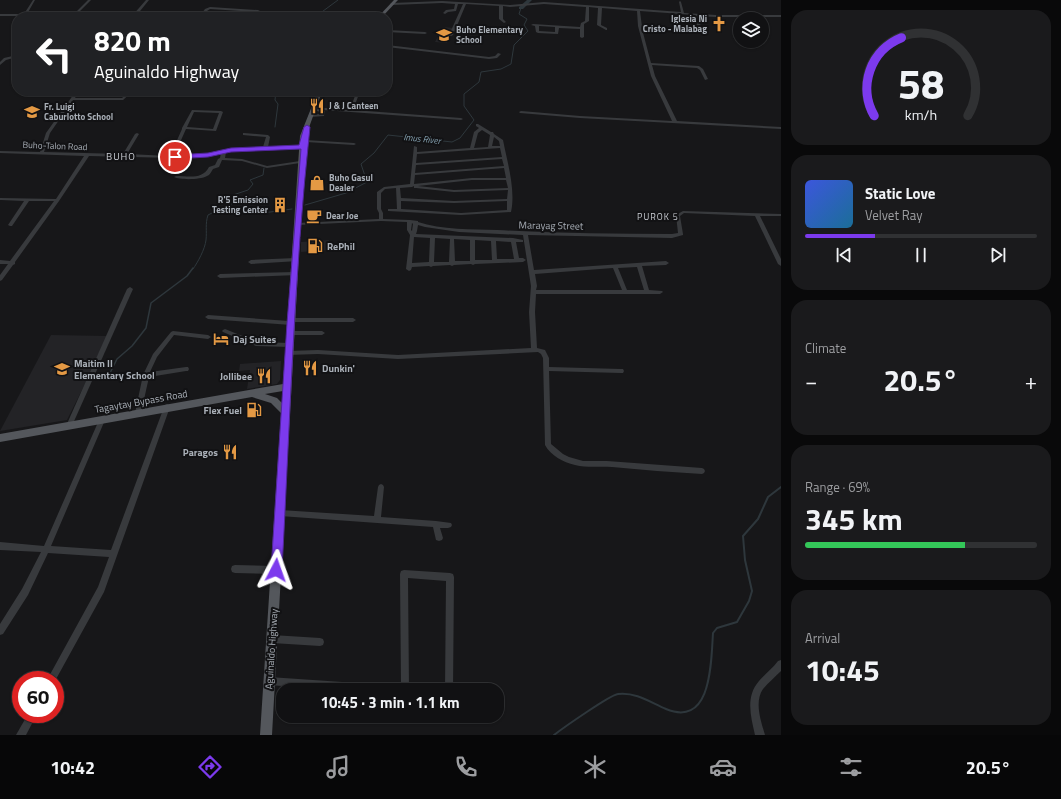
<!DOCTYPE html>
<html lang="en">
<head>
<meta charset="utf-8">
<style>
  :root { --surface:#111113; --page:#1a1a1c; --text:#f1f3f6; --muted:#9c9da0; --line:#303133; --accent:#7c3aed }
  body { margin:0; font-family:"Titillium Web",sans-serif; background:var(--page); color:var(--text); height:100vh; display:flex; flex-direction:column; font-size:15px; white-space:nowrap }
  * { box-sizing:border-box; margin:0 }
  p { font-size:13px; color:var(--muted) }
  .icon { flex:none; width:22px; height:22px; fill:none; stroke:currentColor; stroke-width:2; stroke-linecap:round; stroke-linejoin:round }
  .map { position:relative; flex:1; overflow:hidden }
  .details { display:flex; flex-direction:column; gap:10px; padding:10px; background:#09090a; width:280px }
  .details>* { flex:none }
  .banner { position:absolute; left:12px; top:12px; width:380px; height:84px; border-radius:16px; box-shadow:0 1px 3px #0004,0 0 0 1px var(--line); background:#202124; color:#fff; overflow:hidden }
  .buttons { position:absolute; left:733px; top:12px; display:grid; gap:8px }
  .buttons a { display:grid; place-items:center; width:36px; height:36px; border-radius:50%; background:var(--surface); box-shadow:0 1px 3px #0004,0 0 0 1px var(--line); font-size:20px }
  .speed { position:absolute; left:12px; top:671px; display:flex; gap:8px; font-size:20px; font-weight:700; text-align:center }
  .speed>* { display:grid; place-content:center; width:52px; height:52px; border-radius:50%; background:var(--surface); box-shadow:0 1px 3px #0004,0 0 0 1px var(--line); line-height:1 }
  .speed .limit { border:6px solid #d22; background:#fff; color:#111 }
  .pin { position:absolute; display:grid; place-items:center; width:34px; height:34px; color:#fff; margin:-17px; border:2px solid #fff; border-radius:50%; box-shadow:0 1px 4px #0007 }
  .me { position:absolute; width:44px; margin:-22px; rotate:4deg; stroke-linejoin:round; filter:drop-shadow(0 0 3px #0008) }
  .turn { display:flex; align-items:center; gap:14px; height:84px; padding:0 16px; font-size:18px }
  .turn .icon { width:52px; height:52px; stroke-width:2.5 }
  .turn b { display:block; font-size:28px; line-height:34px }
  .big { font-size:30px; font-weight:700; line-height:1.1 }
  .details .widget { flex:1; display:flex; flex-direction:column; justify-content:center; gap:6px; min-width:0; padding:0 14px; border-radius:16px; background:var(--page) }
  .details .dial { align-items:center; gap:0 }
  .dial svg { height:104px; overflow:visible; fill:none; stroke:var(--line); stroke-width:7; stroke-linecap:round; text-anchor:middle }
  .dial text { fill:var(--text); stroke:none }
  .song { display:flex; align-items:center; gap:12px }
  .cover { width:48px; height:48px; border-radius:6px; background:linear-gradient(135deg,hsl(230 70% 55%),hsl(200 70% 35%)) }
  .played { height:4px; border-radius:2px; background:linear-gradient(90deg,var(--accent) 30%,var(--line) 30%) }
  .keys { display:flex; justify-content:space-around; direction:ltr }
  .heat { display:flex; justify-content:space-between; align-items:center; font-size:22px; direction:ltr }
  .charge { height:6px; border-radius:3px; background:linear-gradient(90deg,#34c759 69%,var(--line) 0) }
  .trip { position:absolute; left:276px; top:683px; width:228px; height:40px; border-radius:16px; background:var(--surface); box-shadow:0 1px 3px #0004,0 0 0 1px var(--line); font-weight:700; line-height:40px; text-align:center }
  .menu { display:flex; height:64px; justify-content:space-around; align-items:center; background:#070708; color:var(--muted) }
  .menu .icon { width:28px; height:28px }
  .menu .current { color:var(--accent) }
  .menu b { font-size:18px; color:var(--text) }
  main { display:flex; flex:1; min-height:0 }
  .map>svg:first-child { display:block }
</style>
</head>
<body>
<main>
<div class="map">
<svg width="781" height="735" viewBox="0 0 781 735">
  <rect width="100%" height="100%" fill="#171719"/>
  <g fill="#232326">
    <polygon points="443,27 453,28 447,43 435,42"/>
    <polygon points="329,240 330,250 301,252 301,242"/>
    <polygon points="51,335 107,336 84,386 67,420 0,431"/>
    <polygon points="281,361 280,380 277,384 247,389 250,370 239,371 240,364"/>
  </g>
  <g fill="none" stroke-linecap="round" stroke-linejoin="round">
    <g stroke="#2e373c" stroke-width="1">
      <polyline points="315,17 338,0"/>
      <polyline points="275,127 278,104 275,100 276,91"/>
      <polyline points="305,205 346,193 367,182 361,164 374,153 388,135 452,142 460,138 474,120 464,106 464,94 479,82 481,72 501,69 511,64 514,45 528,31 524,25 527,19 519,14 521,8"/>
      <polyline points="236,210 231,207 233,195 248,190 253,184 250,180 263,175 264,168"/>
      <path d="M 193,269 C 198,262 205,249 206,240 C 207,231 205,224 208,215 L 216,211 L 263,213 L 292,209"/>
    </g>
    <polyline stroke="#2e373c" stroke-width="1.5" points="107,379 117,359 132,346 146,328 151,303 187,276 193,268"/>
    <path stroke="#2e373c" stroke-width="2" d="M 554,735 C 563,728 610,695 618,694 C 636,692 650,702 666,709 C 712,728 711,662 713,633 L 717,628 L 737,622 L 749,601 L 752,591 L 745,560 L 743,536 L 758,519 L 768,497 L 781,487"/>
    <polygon fill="#2e373c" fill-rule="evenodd" points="527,0 532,0 523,9 519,9 519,7"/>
    <g fill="#383a3d" fill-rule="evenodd">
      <polygon points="33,0 35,0 27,14 74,14 88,0 91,0 77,14 96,17 75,16 0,16 0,14 24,14"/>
      <polygon points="146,0 149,0 136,16 157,16 159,17 100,17 102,16 132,16"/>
      <path d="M 442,1 L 510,5 L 544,2 L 681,12 L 679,2 L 680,1 L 681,2 L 684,13 L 716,15 L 781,15 L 781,17 L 716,17 L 698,16 L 701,27 L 699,28 L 697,27 L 695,15 L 640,11 L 642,27 L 682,29 L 684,30 L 682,31 L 642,29 L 651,63 L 699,66 L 703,69 L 708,79 L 705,80 L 700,70 L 697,68 L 652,65 L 655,76 L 677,121 L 781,127 L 781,129 L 580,118 L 520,113 L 519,112 L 521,111 L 580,116 L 672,121 L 651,76 L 638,26 L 637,11 L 602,8 L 601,25 L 607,28 L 607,30 L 606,30 L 597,25 L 598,8 L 589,7 L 589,21 L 584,24 L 584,37 L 582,38 L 580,37 L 580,29 L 559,28 L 558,34 L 538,33 L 536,32 L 535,26 L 531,25 L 533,24 L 580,27 L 581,23 L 585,21 L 586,7 L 544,4 L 510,7 L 503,6 L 503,19 L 506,22 L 504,23 L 499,19 L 499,6 L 466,4 L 453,35 L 451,36 L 449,35 L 463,4 L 458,4 L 456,11 L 448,12 L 445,14 L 443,13 L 446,10 L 454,9 L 455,4 L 442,3 L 392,5 L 390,4 L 392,3 ZM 539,26 L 555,27 L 555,32 L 539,31 Z"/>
      <polygon points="210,7 258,10 260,11 258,12 210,9 207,11 203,17 199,17 205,9"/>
      <polygon points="167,16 191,16 193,17 165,17"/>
      <polygon points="387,30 425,32 427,33 425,34 387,32"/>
      <polygon points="387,45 489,57 495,56 498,53 501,54 497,58 489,59 387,47"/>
      <polygon points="17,55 17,57 6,60 0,65 0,62 4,58"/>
      <path d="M 76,91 L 80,91 L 75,98 L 122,98 L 129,91 L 133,91 L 123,100 L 73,100 L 50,133 L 44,152 L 123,154 L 135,134 L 137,133 L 139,134 L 127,154 L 170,156 L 182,129 L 182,128 L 192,110 L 221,111 L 223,112 L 216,131 L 186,129 L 174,156 L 208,154 L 231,149 L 263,147 L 266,137 L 243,135 L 243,133 L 244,133 L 268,135 L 270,137 L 268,147 L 302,146 L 304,147 L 302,148 L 231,151 L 226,152 L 225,158 L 242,159 L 267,166 L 300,161 L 302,162 L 300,163 L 267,168 L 242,161 L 222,160 L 219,167 L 213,169 C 211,172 210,175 207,176 C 200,180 180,180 174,177 L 176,176 C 189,176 202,180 209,167 L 215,165 L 218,159 L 220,158 L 221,153 L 208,156 L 175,158 L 89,156 L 59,201 L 15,262 L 15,264 L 13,265 L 2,280 L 0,281 L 0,275 L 8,264 L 0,264 L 0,260 L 10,261 L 54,201 L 29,201 L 12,226 L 10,226 L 8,225 L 24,201 L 1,200 L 0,200 L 0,198 L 56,199 L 84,156 L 0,153 L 0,151 L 40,152 L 46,133 ZM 194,112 L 219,113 L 213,129 L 187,127 Z"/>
      <path d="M 159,91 L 173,91 L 175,92 C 171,94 163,93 159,91 Z"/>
      <polygon points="356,93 359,94 353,110 461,118 463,119 461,120 323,110 325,111 324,116 310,117 308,116 310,115 321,114 321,112 317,111 316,109 312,109 311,108 313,107 350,110"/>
      <path d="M 476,124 L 478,124 L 491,132 L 493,132 L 494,134 L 503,140 C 507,161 516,190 511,212 L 461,215 L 388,211 L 388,209 L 397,209 L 396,188 L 385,189 L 381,193 L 381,209 L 383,213 L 383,219 L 410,220 L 418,221 L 418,222 C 441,230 473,229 497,230 C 555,233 614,234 672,234 L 678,233 L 676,215 L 683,211 L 781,214 L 781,216 L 760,216 L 781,259 L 781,266 L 778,264 L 755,216 L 684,213 L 680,216 L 683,234 L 683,235 L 672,238 L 528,235 L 534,270 L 666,261 L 669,263 L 666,265 L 642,266 L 649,290 L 662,291 L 663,292 L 660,294 L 536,294 L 535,312 L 537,348 L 545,350 L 549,358 L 549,367 L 621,369 L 623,369 L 624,371 L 623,373 L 621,373 L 549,371 L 551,444 L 563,454 L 569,457 L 583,461 L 607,461 L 702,468 L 704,469 L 705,471 L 704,473 L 702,474 C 672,472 642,470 612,467 C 600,466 587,468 575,465 C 563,462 551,456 545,445 L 543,358 L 541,354 L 538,352 L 398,359 L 318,354 L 287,355 L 286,353 L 287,351 L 289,351 L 318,350 L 398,355 L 531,348 L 529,312 L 531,286 L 523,235 L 459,232 L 425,227 L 418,225 L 417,231 L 416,234 L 513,238 L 523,240 L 523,242 L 516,242 L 519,258 L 523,258 L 526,260 L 523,262 L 475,264 L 473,265 L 471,264 L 454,265 L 452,266 L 450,265 L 433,266 L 431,267 L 429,266 L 412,267 L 411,270 L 409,271 L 406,269 L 410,235 L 407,230 L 407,222 L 381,221 L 298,225 L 296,224 L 298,223 L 379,219 L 379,213 L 377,209 L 377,192 L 384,187 L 410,184 L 414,146 L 417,147 L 417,152 L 470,148 L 474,132 L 479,128 L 476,126 ZM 482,130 L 490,135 L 488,147 L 474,148 L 478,133 ZM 494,137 L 499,141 L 500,146 L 492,146 ZM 500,148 L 502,157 L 416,163 L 417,154 ZM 502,159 L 504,166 L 415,173 L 416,165 ZM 504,168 L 506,178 L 472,178 L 414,184 L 415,175 ZM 472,180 L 506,180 L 508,188 L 454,190 L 418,186 ZM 414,186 L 414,188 L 416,188 L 454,192 L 508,190 L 507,199 L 454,201 L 401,198 L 400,188 L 412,187 ZM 401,201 L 454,203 L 507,201 L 507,210 L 461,213 L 401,209 ZM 412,223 L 413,224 L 412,231 L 411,230 ZM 414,237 L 430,238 L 429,262 L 412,263 ZM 435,238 L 450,239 L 449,262 L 434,262 ZM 454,239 L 470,240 L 470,261 L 455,261 ZM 475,240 L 491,241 L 492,260 L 475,260 ZM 496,241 L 511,242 L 514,259 L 497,259 ZM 637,267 L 644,290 L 627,290 L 618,268 ZM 613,268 L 622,290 L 536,290 L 537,286 L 535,274 Z"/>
      <polygon points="305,140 354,143 356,144 354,145 306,142 304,141"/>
      <polygon points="296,258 299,260 298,261 251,264 248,262 251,260"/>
      <polygon points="295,272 297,273 298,274 297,275 220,278 217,276 220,274"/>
      <polygon points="130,287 133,289 71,428 69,429 67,428 66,426 127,289"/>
      <polygon points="208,315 289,321 289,319 291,318 353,318 356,320 353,322 293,322 293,324 291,325 208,319 205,317"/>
      <polygon points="225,329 257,342 290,343 293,345 290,347 256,346 223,332 222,331 223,330"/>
      <polygon points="173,331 208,335 211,337 208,339 174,335 157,357 150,372 186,367 188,367 189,369 188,371 186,371 149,377 141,413 140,415 138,416 136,415 135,413 143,375 153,354 171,332"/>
      <polygon points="290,331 322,331 325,333 322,335 290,335 287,333"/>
      <polygon points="167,404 169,405 170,407 104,592 55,681 55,680 47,680 98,587 109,557 48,553 28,595 3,634 0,635 0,624 22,589 41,552 0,550 0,542 44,546 99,420 100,418 102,417 104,418 105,420 51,546 111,550 164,407 165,405"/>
      <polygon points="381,484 383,485 384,487 381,517 436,521 451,523 452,525 451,527 448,528 440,528 443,538 442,540 439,541 436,540 433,527 280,516 277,515 276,513 277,511 280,510 374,516 378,487 379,485"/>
      <polygon points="235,565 276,566 279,567 280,570 279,573 276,574 235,573 232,572 231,569 232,566"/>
      <polygon points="404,570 450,573 453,574 454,577 453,690 445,690 446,581 408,578 409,690 338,690 269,685 266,684 265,681 266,678 269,677 401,686 400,574 401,571"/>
      <polygon points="272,635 320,638 323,639 324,642 323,645 320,646 272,643 269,642 268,639 269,636"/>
      <path d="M 781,660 L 781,671 C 775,677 769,682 763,689 C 754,702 761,721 765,735 L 755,735 C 751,717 745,697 759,681 C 765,674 772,669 778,661 Z"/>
      <polygon points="497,691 503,692 504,695 503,698 497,699"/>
      <polygon points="28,714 37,714 26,735 16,735"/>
    </g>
    <g fill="#54575c" fill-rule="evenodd">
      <polygon points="394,0 398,0 382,17 378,17"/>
      <path d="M 318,91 L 322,91 L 306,136 L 305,147 L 272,735 L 260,735 L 281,413 L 271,403 L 252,397 L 0,442 L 0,434 L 283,384 L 300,136 ZM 283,391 L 282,403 L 277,398 L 265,394 Z"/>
    </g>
  </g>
  <path fill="#7c3aed" stroke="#51269a" d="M 307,125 L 310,127 C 294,274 290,422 282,570 L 281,574 L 276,576 L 272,574 L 271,570 L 287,323 L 301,149 L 231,152 L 208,157 L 175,159 L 171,157 L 175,155 L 208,153 L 231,148 L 299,145 L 304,127 Z"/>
  <defs>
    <g id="church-bare" transform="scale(1.2)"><path d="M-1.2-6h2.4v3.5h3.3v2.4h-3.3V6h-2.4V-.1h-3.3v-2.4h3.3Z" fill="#e49944" stroke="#121214" stroke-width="2.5" paint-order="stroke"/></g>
    <g id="school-bare" transform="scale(1.2)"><path d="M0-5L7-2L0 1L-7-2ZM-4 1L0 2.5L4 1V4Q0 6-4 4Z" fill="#e49944" stroke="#121214" stroke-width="2.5" paint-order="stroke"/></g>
    <g id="restaurant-bare" transform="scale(1.2)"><path d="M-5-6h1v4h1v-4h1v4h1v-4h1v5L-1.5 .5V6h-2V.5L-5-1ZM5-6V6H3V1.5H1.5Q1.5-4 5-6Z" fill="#e49944" stroke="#121214" stroke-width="2.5" paint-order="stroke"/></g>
    <g id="shop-bare" transform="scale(1.2)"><path d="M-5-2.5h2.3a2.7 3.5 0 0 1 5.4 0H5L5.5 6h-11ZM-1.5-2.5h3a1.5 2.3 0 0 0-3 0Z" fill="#e49944" stroke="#121214" stroke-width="2.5" paint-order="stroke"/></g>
    <g id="building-bare" transform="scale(1.2)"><path d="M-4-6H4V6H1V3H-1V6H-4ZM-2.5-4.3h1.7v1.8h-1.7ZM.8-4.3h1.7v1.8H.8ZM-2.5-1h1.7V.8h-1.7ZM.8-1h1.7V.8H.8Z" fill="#e49944" stroke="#121214" stroke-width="2.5" paint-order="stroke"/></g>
    <g id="cafe-bare" transform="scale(1.2)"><path d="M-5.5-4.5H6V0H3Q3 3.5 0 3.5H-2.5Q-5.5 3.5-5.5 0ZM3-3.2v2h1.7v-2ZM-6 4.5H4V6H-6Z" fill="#e49944" stroke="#121214" stroke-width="2.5" paint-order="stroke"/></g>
    <g id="fuel-bare" transform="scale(1.2)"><path d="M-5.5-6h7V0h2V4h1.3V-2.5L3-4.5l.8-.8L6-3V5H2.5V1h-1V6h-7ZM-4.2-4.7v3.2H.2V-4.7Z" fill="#e49944" stroke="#121214" stroke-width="2.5" paint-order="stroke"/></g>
    <g id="hotel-bare" transform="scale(1.2)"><path d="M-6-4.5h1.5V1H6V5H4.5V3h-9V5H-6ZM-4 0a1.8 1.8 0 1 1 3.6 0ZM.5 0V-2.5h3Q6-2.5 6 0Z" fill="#e49944" stroke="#121214" stroke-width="2.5" paint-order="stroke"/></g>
  </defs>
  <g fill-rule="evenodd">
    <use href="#church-bare" x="719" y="24"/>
    <use href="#school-bare" x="444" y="35"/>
    <use href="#restaurant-bare" x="317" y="106"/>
    <use href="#school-bare" x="32" y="112"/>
    <use href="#shop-bare" x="317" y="183"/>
    <use href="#building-bare" x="280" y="205"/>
    <use href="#cafe-bare" x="314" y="216"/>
    <use href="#fuel-bare" x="315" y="246"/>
    <use href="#hotel-bare" x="221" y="339"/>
    <use href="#restaurant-bare" x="310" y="368"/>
    <use href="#school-bare" x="62" y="369"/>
    <use href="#restaurant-bare" x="264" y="376"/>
    <use href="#fuel-bare" x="254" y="410"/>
    <use href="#restaurant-bare" x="230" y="452"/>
  </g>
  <g text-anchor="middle" stroke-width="4" stroke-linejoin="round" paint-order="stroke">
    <g font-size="9" font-weight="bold" fill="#aab0b8" stroke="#121214" text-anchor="start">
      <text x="707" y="22" text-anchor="end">Iglesia Ni<tspan x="707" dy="10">Cristo - Malabag</tspan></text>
      <text x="456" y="33">Buho Elementary<tspan x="456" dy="10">School</tspan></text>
      <text x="329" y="109">J &amp; J Canteen</text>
      <text x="44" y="110">Fr. Luigi<tspan x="44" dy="10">Caburlotto School</tspan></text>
      <text x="329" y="181">Buho Gasul<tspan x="329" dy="10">Dealer</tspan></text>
      <text x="268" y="203" text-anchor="end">R'5 Emission<tspan x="268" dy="10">Testing Center</tspan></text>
      <text x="326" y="219">Dear Joe</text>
    </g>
    <g font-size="9" font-style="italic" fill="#84a1b0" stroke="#121214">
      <text transform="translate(422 139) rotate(6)" y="3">Imus River</text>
    </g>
    <g font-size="9" fill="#aab0b8" stroke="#121214">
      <text transform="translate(55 146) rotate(2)" y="3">Buho-Talon Road</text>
    </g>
    <g font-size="9" letter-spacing="1" fill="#cbced4" stroke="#121214">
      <text x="658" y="220">PUROK 5</text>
    </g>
    <g font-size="10" letter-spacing="1" fill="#cbced4" stroke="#121214">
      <text x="121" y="160">BUHO</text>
    </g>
    <g font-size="10" fill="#aab0b8" stroke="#121214">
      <text transform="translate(551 225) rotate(1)" y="4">Marayag Street</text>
      <text transform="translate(141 401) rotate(-10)" y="4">Tagaytay Bypass Road</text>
      <text transform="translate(271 649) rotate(-86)" y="4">Aguinaldo Highway</text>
    </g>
    <g font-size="10" font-weight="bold" fill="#aab0b8" stroke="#121214" text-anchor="start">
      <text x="327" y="250">RePhil</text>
      <text x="233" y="343">Daj Suites</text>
      <text x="74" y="367">Maitim II<tspan x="74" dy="12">Elementary School</tspan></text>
      <text x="322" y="372">Dunkin'</text>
      <text x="252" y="380" text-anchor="end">Jollibee</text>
      <text x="242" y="414" text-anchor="end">Flex Fuel</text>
      <text x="218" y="456" text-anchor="end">Paragos</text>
    </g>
  </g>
</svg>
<div class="buttons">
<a><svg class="icon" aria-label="layers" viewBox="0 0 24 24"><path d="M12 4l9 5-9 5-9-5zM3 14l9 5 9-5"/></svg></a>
</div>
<div class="speed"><div class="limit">60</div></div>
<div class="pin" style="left:175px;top:157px;background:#d93025"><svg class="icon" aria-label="arrive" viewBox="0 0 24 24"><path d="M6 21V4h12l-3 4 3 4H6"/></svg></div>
<svg class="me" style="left:276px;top:570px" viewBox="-20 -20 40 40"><path d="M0-17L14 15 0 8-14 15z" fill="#7c3aed" stroke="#fff" stroke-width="4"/></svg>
<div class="trip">10:45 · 3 min · 1.1 km</div>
<div class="banner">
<div class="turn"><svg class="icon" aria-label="left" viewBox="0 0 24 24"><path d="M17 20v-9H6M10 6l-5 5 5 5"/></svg><div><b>820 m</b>Aguinaldo Highway</div></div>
</div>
</div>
<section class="details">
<div class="widget dial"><svg viewBox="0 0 100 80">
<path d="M14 69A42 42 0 1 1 86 69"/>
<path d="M14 69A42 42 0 0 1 35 9" stroke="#7c3aed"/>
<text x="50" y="56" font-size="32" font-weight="700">58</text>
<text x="50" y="72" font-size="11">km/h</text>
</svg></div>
<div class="widget">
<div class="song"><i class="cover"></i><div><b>Static Love</b><p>Velvet Ray</p></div></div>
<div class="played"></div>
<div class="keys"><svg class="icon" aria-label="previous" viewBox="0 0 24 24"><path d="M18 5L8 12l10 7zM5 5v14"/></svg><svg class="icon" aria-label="pause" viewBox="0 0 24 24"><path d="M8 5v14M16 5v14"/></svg><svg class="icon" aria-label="next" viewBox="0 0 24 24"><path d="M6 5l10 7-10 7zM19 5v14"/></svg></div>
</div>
<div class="widget"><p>Climate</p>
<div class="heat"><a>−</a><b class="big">20.5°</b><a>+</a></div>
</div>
<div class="widget"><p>Range · 69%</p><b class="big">345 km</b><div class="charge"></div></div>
<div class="widget"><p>Arrival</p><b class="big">10:45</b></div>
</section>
</main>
<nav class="menu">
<b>10:42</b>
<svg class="icon current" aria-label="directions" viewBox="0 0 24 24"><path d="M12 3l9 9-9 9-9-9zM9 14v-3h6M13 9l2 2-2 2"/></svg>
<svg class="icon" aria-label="music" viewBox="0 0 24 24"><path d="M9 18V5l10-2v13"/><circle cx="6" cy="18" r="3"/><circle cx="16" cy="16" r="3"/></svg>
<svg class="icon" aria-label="phone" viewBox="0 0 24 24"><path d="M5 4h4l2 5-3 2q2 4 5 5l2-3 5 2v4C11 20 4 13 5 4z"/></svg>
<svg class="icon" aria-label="climate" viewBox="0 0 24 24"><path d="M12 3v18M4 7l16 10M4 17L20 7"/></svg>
<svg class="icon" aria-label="car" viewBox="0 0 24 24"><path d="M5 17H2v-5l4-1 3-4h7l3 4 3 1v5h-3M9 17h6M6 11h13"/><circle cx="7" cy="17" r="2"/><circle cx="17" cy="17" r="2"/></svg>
<svg class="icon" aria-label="filters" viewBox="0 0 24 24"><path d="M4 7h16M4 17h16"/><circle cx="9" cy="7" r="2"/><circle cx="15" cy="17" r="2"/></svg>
<b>20.5°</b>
</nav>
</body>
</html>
